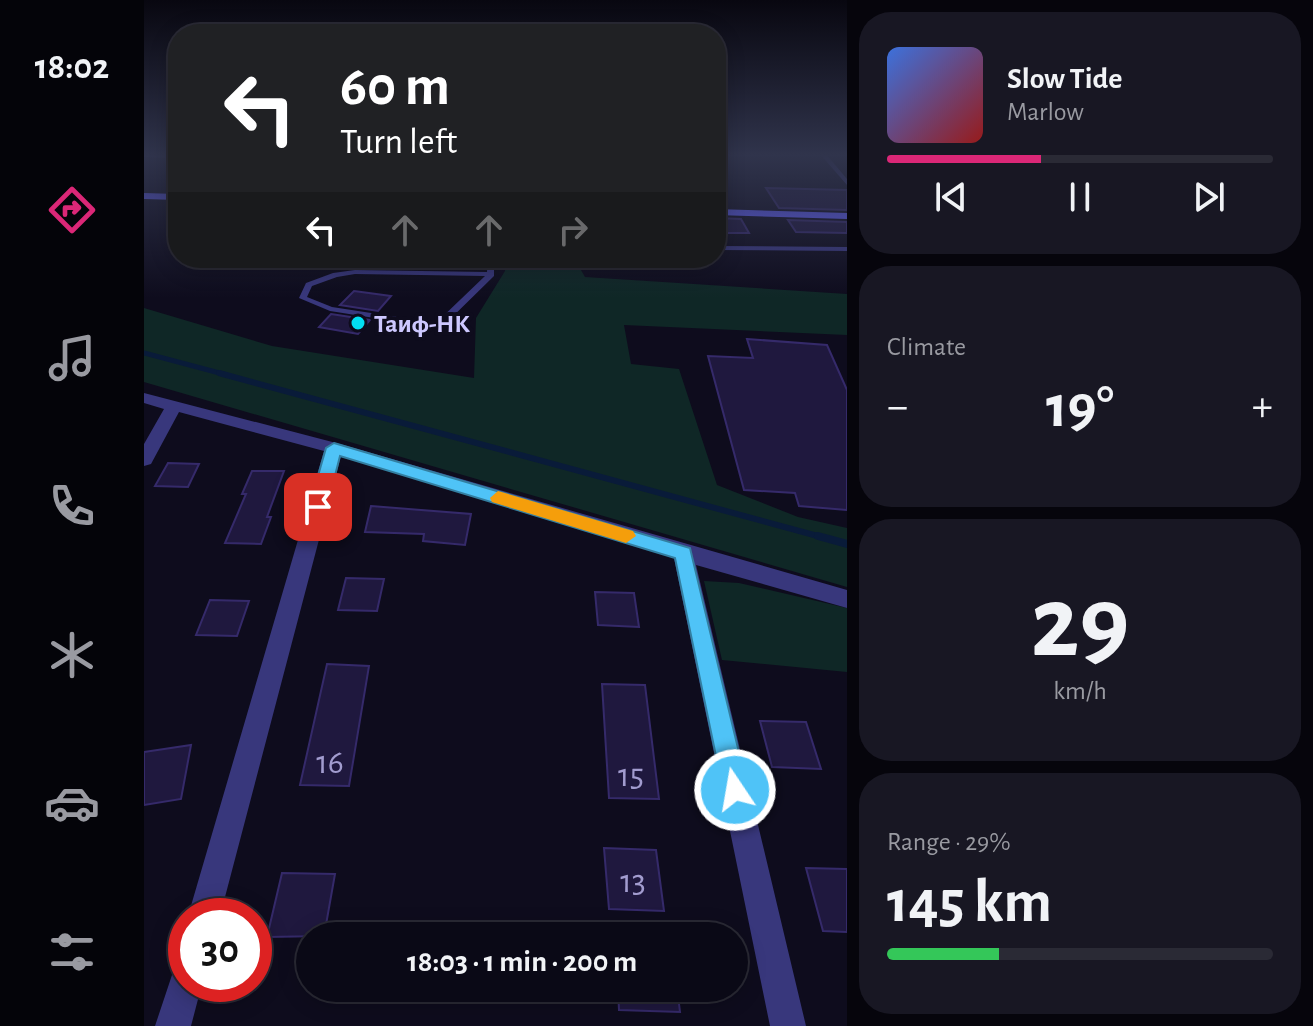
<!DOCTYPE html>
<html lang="en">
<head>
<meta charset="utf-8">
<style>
  :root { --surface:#0a0916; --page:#181723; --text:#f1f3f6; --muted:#999aa1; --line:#2a2a35; --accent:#db2777 }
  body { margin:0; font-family:"Alegreya Sans",sans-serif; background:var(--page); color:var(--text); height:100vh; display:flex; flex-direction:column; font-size:30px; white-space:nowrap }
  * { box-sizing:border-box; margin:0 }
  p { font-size:26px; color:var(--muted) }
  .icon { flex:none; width:44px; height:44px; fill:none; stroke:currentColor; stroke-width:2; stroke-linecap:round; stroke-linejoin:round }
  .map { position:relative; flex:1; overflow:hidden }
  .panel { display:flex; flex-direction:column; gap:12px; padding:12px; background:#06050c; width:466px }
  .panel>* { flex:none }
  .hud { position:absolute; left:24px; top:24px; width:558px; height:244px; border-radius:32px; box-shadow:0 4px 20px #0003,0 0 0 2px var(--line); background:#202124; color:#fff; overflow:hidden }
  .speed { position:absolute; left:24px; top:898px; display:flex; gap:16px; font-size:40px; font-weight:700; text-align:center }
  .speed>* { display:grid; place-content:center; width:104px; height:104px; border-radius:50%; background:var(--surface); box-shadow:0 4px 20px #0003,0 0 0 2px var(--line); line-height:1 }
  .speed .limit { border:12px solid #d22; background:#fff; color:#111 }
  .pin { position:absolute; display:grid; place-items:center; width:68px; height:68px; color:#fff; margin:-34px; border-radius:16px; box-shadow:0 4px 12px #0006 }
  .me { position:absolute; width:88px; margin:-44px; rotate:348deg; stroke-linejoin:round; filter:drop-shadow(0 0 6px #0008) }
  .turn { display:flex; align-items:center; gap:28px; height:168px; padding:0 40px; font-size:36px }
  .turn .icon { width:104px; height:104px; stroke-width:2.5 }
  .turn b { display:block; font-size:56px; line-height:68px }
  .lanes { display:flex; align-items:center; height:76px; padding:0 40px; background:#0003; justify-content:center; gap:40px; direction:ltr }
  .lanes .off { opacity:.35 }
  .big { font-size:60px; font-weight:700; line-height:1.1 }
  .panel .widget { flex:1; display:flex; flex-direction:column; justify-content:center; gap:12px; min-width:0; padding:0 28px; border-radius:32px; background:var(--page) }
  .panel .dial { align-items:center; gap:0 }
  .dial b { font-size:104px; line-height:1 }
  .song { display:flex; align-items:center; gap:24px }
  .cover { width:96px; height:96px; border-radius:12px; background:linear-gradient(135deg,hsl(220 70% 55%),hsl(0 70% 35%)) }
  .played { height:8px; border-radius:4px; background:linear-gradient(90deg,var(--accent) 40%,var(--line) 40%) }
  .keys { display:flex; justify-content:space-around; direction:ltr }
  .heat { display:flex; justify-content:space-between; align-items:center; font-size:44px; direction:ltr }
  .charge { height:12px; border-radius:6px; background:linear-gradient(90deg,#34c759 29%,var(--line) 0) }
  .trip { position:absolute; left:152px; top:922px; width:452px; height:80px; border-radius:40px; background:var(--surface); box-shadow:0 4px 20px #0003,0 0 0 2px var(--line); font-weight:700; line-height:80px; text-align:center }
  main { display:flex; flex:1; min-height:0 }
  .dock { display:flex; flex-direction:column; width:144px; justify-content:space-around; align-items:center; background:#040409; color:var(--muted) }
  .dock .icon { width:56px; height:56px }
  .dock .current { color:var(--accent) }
  .dock b { font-size:36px; color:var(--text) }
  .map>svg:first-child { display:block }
</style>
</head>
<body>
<main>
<nav class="dock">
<b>18:02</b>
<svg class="icon current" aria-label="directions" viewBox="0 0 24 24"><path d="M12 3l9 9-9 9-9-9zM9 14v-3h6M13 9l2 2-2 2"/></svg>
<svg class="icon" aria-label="music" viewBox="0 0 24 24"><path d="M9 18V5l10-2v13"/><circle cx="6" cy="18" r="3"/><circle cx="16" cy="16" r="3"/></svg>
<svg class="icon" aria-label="phone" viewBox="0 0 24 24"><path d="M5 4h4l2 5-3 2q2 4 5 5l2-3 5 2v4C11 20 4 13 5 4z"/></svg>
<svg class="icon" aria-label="climate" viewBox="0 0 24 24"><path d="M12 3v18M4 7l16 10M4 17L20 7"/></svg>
<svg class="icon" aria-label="car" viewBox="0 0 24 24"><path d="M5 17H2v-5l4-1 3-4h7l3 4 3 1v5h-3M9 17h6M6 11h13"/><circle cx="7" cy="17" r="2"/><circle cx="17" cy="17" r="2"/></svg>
<svg class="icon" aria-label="filters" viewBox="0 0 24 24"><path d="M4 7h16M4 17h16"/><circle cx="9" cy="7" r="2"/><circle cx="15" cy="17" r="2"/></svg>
</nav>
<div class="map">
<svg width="703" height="1026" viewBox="0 0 703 1026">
  <rect width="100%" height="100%" fill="#0e0c1d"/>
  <g fill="#0f2726">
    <polygon points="362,258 430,258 441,277 703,294 703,335 480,325 487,364 535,369 573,485 654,517 703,528 703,587 0,382 0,308 128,346 330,378 332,318 361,271"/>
    <polygon points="560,581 595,583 703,608 703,672 578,660"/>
  </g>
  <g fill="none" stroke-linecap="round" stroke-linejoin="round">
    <polyline stroke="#091b39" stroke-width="5" points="0,353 83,375"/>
    <polyline stroke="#091b39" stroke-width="6" points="75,373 681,538"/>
    <polyline stroke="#091b39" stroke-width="8" points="674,536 703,544"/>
  </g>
  <g fill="#1f183e" stroke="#352a6a" stroke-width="2">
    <polygon points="622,188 703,190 703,210 635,208"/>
    <polygon points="572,218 597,219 605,233 572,233"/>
    <polygon points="644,220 703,222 703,233 652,232"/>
    <polygon points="210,291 247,296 234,311 196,305"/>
    <polygon points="187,314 226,320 214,334 175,327"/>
    <polygon points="603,339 683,345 703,390 703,510 655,506 651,493 600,490 564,356 609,358"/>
    <polygon points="24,463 55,464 44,487 11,486"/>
    <polygon points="108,471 140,471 123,517 127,517 117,544 81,543 102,494 98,494"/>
    <polygon points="227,506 327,514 321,545 279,541 280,534 221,532"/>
    <polygon points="202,578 240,579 233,611 194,610"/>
    <polygon points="451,592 490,593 495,627 454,625"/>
    <polygon points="66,600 105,601 93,636 52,635"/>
    <polygon points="183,664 225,666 205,786 156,785"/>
    <polygon points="458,684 501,685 515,799 465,798"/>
    <polygon points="616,721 662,722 677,769 628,767"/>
    <polygon points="47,745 37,799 0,805 0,752"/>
    <polygon points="460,848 512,850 520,911 465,909"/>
    <polygon points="662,868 703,869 703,932 679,931"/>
    <polygon points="138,873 191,874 180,936 123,937"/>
    <polygon points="474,988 533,988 536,1012 475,1010"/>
  </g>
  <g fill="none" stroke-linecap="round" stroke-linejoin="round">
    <g fill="#38377c" fill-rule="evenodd">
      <polygon points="0,154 34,154 34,158 0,157"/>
      <polygon points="676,154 682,154 703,179 703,185"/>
      <polygon points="572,246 703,247 703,251 572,250"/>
      <path d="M 344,258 L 350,258 L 350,276 L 297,328 L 294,328 L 186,311 L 155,298 L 162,283 L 189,273 L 211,270 L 343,272 ZM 211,274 L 341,276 L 292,323 L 188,307 L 163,297 L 168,286 L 193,277 Z"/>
    </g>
    <g fill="#38377c" fill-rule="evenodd">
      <polygon points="0,393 196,444 703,590 703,608 552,565 662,1026 626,1026 530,558 197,456 76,916 44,916 180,451 35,412 7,464 0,466 0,444 20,409 0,403"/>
      <polygon points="42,964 42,984 58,984 47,1026 11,1026 30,969"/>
    </g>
    <g fill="#6160fe" fill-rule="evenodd">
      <polygon points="0,193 34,194 34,200 0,199"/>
      <polygon points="572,209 703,213 703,219 572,215"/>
    </g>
  </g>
  <linearGradient id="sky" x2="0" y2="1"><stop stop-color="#080710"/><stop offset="0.52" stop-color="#30344c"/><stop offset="1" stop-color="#30344c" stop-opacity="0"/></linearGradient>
  <rect width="703" height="298" fill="url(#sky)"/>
  <polygon fill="#4fc3f7" stroke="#337fa1" stroke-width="2" points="190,443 546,548 604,790 600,799 591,803 582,799 579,790 531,558 196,456 183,507 180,511 167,511 165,507 182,448"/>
  <polygon fill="#f59e0b" points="354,491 489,531 492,536 482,543 348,502 346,498"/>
  <circle fill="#02def1" stroke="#0e0c1d" stroke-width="3" cx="214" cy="323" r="8"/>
  <g text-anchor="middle" stroke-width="8" stroke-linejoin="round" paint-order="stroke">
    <g font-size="26" font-weight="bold" fill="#cdc8ff" stroke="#0e0c1d" text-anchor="start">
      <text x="230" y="332">Таиф-НК</text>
    </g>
    <g font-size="34" fill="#a29ccf">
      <text x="186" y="773">16</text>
      <text x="487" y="786">15</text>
      <text x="489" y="892">13</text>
    </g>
  </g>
</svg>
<div class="speed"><div class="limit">30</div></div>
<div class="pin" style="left:174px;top:507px;background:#d93025"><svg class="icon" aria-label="arrive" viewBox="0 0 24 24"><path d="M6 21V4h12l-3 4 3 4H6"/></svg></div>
<svg class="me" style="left:591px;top:790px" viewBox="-20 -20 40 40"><circle r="17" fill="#4fc3f7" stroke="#fff" stroke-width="3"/><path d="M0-11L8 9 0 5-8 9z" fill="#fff"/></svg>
<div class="trip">18:03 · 1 min · 200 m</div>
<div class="hud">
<div class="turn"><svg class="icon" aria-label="left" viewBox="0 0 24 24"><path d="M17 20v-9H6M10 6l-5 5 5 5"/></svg><div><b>60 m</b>Turn left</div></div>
<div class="lanes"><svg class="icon" aria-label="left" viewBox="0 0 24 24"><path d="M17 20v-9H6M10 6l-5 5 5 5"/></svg><svg class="icon off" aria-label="ahead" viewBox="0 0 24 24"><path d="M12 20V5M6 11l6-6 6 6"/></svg><svg class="icon off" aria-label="ahead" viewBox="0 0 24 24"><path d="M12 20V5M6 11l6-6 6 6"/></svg><svg class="icon off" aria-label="right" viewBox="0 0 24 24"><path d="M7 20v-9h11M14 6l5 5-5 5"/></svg></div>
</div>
</div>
<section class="panel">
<div class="widget">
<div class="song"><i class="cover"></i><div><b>Slow Tide</b><p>Marlow</p></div></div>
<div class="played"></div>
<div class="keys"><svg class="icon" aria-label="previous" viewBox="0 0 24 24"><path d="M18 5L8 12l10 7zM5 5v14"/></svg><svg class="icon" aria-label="pause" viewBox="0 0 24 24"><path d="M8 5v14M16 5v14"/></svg><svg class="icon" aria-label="next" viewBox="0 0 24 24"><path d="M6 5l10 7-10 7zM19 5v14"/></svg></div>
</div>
<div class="widget"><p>Climate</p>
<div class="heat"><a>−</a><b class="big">19°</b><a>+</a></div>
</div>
<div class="widget dial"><b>29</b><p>km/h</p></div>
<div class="widget"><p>Range · 29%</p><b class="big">145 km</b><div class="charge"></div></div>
</section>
</main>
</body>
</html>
